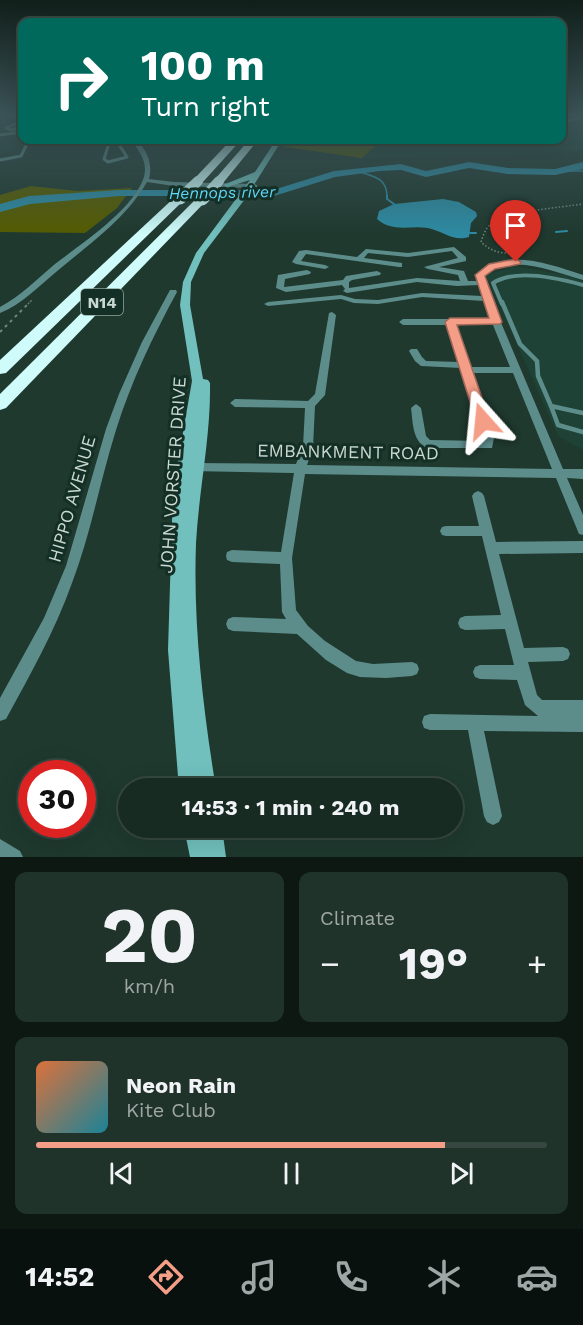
<!DOCTYPE html>
<html lang="en">
<head>
<meta charset="utf-8">
<style>
  :root { --surface:#172b23; --page:#20332b; --text:#f1f3f6; --muted:#9ea7a6; --line:#364741; --accent:#f49e87 }
  body { margin:0; font-family:"Work Sans",sans-serif; background:var(--page); color:var(--text); height:100vh; display:flex; flex-direction:column; font-size:22px; white-space:nowrap }
  * { box-sizing:border-box; margin:0 }
  p { font-size:20px; color:var(--muted) }
  .icon { flex:none; width:33px; height:33px; fill:none; stroke:currentColor; stroke-width:2; stroke-linecap:round; stroke-linejoin:round }
  .map { position:relative; height:857px; overflow:hidden }
  .panel { display:flex; flex-direction:column; gap:15px; padding:15px; background:#0d1813; flex:1 }
  .panel>* { flex:none }
  .banner { position:absolute; left:18px; top:18px; width:548px; height:126px; border-radius:12px; box-shadow:0 6px 24px #0002,0 0 0 2px var(--line); background:#00695c; color:#fff; overflow:hidden }
  .speed { position:absolute; left:18px; top:760px; display:flex; gap:12px; font-size:30px; font-weight:700; text-align:center }
  .speed>* { display:grid; place-content:center; width:78px; height:78px; border-radius:50%; background:var(--surface); box-shadow:0 6px 24px #0002,0 0 0 2px var(--line); line-height:1 }
  .speed .limit { border:9px solid #d22; background:#fff; color:#111 }
  .pin { position:absolute; display:grid; place-items:center; width:51px; height:51px; color:#fff; margin:-62px -26px; border-radius:50% 50% 50% 0; rotate:-45deg; box-shadow:0 0 6px #0007 }
  .pin .icon { rotate:45deg }
  .me { position:absolute; width:66px; margin:-33px; rotate:342deg; stroke-linejoin:round; filter:drop-shadow(0 0 4px #0008) }
  .turn { display:flex; align-items:center; gap:21px; height:126px; padding:0 24px; font-size:27px }
  .turn .icon { width:78px; height:78px; stroke-width:2.5 }
  .turn b { display:block; font-size:42px; line-height:51px }
  .big { font-size:45px; font-weight:700; line-height:1.1 }
  .panel .card { flex:1; display:flex; flex-direction:column; justify-content:center; gap:9px; min-width:0; padding:0 21px; border-radius:12px; background:var(--page) }
  .panel .dial { align-items:center; gap:0 }
  .dial b { font-size:78px; line-height:1 }
  .song { display:flex; align-items:center; gap:18px }
  .cover { width:72px; height:72px; border-radius:9px; background:linear-gradient(135deg,hsl(20 70% 55%),hsl(190 70% 35%)) }
  .played { height:6px; border-radius:3px; background:linear-gradient(90deg,var(--accent) 80%,var(--line) 80%) }
  .keys { display:flex; justify-content:space-around; direction:ltr }
  .heat { display:flex; justify-content:space-between; align-items:center; font-size:33px; direction:ltr }
  .panel .tiles { flex:1; display:grid; gap:15px; grid-template-columns:1fr 1fr }
  .card:last-child { grid-column:span 2 }
  .trip { position:absolute; left:118px; top:778px; width:345px; height:60px; border-radius:30px; background:var(--surface); box-shadow:0 6px 24px #0002,0 0 0 2px var(--line); font-weight:700; line-height:60px; text-align:center }
  .dock { display:flex; height:96px; justify-content:space-around; align-items:center; background:#09110e; color:var(--muted) }
  .dock .icon { width:42px; height:42px }
  .dock .current { color:var(--accent) }
  .dock b { font-size:27px; color:var(--text) }
  .map>svg:first-child { display:block }
</style>
</head>
<body>
<div class="map">
<svg width="583" height="857" viewBox="0 0 583 857">
  <rect width="100%" height="100%" fill="#1f392f"/>
  <g fill="#1e4235">
    <polygon points="561,115 583,115 583,150 531,154 362,158 382,140 561,140"/>
    <polygon points="516,266 565,275 583,281 583,450 558,436 486,275"/>
  </g>
  <g fill="#555b01">
    <polygon points="291,140 382,140 362,158 285,147"/>
    <polygon points="31,186 77,191 132,188 117,208 85,233 0,232 0,195"/>
  </g>
  <path fill="#2d8aa2" d="M 443,199 L 459,202 L 476,212 L 477,216 L 471,223 L 469,237 C 453,242 443,231 428,228 C 410,225 393,233 377,219 L 379,211 L 394,204 Z"/>
  <g fill="none" stroke-linecap="round" stroke-linejoin="round">
    <g stroke="#2d8aa2" stroke-width="1.5">
      <path d="M 355,170 C 372,177 387,176 387,197"/>
      <polyline points="567,171 583,171"/>
    </g>
    <g stroke="#2d8aa2" stroke-width="2">
      <polyline points="387,196 387,199 394,204"/>
      <polyline points="556,232 567,231"/>
      <polyline points="470,233 476,233"/>
    </g>
    <polygon fill="#2d8aa2" fill-rule="evenodd" points="469,162 508,168 555,169 583,162 583,169 555,175 508,174 469,168 426,177 401,170 380,171 335,177 274,196 119,196 30,204 0,212 0,204 29,196 119,190 273,190 334,171 401,164 426,171"/>
    <g stroke="#71867e" stroke-width="1.5" stroke-dasharray="1.5 2" stroke-linecap="butt">
      <path d="M 507,218 L 504,225 L 521,239 L 521,250 C 506,256 493,253 481,242 C 483,236 485,229 490,225 C 504,212 562,207 583,204"/>
      <polyline points="28,304 32,300"/>
    </g>
    <polyline stroke="#71867e" stroke-width="2" stroke-dasharray="3 4" stroke-linecap="butt" points="0,332 30,302"/>
    <g stroke="#5d8d8b" stroke-width="3">
      <polyline points="561,122 583,117"/>
      <polyline points="6,128 11,130 22,127"/>
      <polyline points="6,128 15,124 22,125"/>
      <polyline points="0,135 22,132"/>
      <polyline points="110,140 104,159 108,162 127,157 116,140"/>
      <polyline points="0,160 21,156 29,140"/>
    </g>
    <path stroke="#5d8d8b" stroke-width="4" d="M 502,304 L 493,283 C 516,268 558,278 583,285"/>
    <g stroke="#5d8d8b" stroke-width="4.5">
      <polyline points="502,302 520,344 537,361 538,376 551,406 583,413"/>
      <polyline points="551,406 558,425 583,432"/>
    </g>
    <g fill="#5d8d8b" fill-rule="evenodd">
      <path d="M 131,140 L 136,140 C 147,150 153,163 149,179 L 174,182 L 255,184 L 258,186 L 255,188 L 174,186 L 147,182 C 125,220 89,244 56,272 C 39,286 21,305 0,313 L 0,307 C 21,296 37,279 55,264 C 81,244 134,209 144,177 C 148,161 139,151 131,140 Z"/>
      <path d="M 454,247 L 466,257 L 466,261 L 439,267 L 464,271 L 468,281 L 478,281 L 476,275 C 504,246 551,265 583,275 L 583,280 C 552,272 512,252 484,276 L 491,299 L 563,469 L 583,469 L 583,479 L 567,478 L 583,515 L 583,535 L 579,534 L 556,478 L 305,474 L 292,558 L 296,610 L 308,626 L 325,641 L 356,661 L 373,664 L 412,662 L 417,664 L 419,669 L 417,674 L 412,676 L 386,678 L 360,677 L 347,673 L 326,660 L 297,634 L 233,631 L 228,629 L 226,624 L 228,619 L 233,617 L 286,619 L 282,612 L 280,564 L 232,562 L 227,560 L 226,556 L 227,552 L 232,550 L 281,552 L 294,473 L 190,471 L 186,470 L 184,467 L 186,464 L 190,463 L 296,464 L 303,447 L 305,408 L 235,407 L 230,403 L 235,399 L 308,401 L 315,394 L 329,313 L 332,312 L 336,315 L 325,395 L 315,406 L 313,447 L 307,465 L 552,469 L 513,373 L 472,373 L 494,438 L 492,448 L 427,448 C 412,441 413,422 411,408 L 416,404 L 421,408 L 426,436 L 430,440 L 483,441 L 484,438 L 461,368 L 421,366 L 415,361 L 409,351 L 411,349 L 417,349 L 422,357 L 426,361 L 459,362 L 447,325 L 403,325 L 399,322 L 403,319 L 491,319 L 484,301 L 422,297 L 378,304 L 354,303 L 341,299 L 268,306 L 264,304 L 268,302 L 341,295 L 355,299 L 378,300 L 422,293 L 482,296 L 479,285 L 457,286 L 417,282 L 347,293 L 343,291 L 345,289 L 342,285 L 286,292 L 276,288 L 278,275 L 307,270 L 311,272 L 310,274 L 285,279 L 284,287 L 343,280 L 346,276 L 377,271 L 381,273 L 380,275 L 352,280 L 349,282 L 349,288 L 417,278 L 460,281 L 458,275 L 428,269 L 424,267 L 458,258 L 452,251 L 408,257 L 368,253 L 364,258 L 402,263 L 402,267 L 399,267 L 306,254 L 301,261 L 325,265 L 329,267 L 325,269 L 296,264 L 292,262 L 299,251 L 306,250 L 357,257 L 366,249 L 408,253 ZM 455,325 L 493,325 L 510,367 L 470,367 Z"/>
      <path d="M 170,290 L 176,290 L 177,292 C 153,336 131,382 116,430 C 100,481 91,533 72,583 C 55,631 30,675 6,719 L 0,721 L 0,698 L 44,618 L 66,566 L 106,429 L 119,394 L 142,342 Z"/>
      <polygon points="478,491 482,493 484,496 496,542 583,541 583,553 499,554 524,648 563,647 568,649 570,654 568,659 563,661 528,662 537,695 542,700 583,700 583,716 557,716 583,716 583,732 484,731 502,816 499,822 493,825 487,822 484,816 468,730 430,730 424,728 422,722 424,716 430,714 538,716 525,705 517,680 480,679 475,677 473,672 475,667 480,665 514,665 505,629 465,630 460,628 458,623 460,618 465,616 501,615 482,536 446,536 442,535 440,531 442,527 446,526 479,526 472,496 474,493"/>
      <polygon points="0,839 20,851 23,857 0,857"/>
    </g>
    <g fill="#71c0bd" fill-rule="evenodd">
      <path d="M 276,140 L 282,140 L 245,199 L 204,253 L 191,282 L 190,305 L 203,379 L 208,380 L 210,383 C 211,436 199,489 196,543 C 193,625 203,708 216,789 L 179,789 L 168,650 L 173,489 L 192,381 L 180,305 L 183,282 L 196,253 L 250,180 L 227,187 L 223,185 L 255,172 Z"/>
      <polygon points="184,828 222,828 226,857 190,857"/>
    </g>
    <g fill="#cffcfb" fill-rule="evenodd">
      <polygon points="231,140 241,140 202,183 194,183 194,179"/>
      <polygon points="249,140 258,140 223,183 215,183 215,179"/>
      <polygon points="180,195 185,198 184,200 6,373 0,374 0,360 176,196"/>
      <polygon points="202,196 207,199 206,201 6,408 0,410 0,394 198,197"/>
    </g>
    <g stroke="#cffcfb" stroke-width="10">
      <polyline points="181,197 198,181"/>
      <polyline points="204,197 219,181"/>
    </g>
    <g stroke="#cffcfb" stroke-width="13">
      <polyline points="180,198 182,196"/>
      <polyline points="202,199 205,196"/>
    </g>
  </g>
  <linearGradient id="sky" x2="0" y2="1"><stop stop-color="#111f1a"/><stop offset="0.49" stop-color="#3c5458"/><stop offset="1" stop-color="#3c5458" stop-opacity="0"/></linearGradient>
  <rect width="583" height="235" fill="url(#sky)"/>
  <polygon fill="#f49e87" stroke="#9f6758" stroke-width="1.5" points="516,259 521,262 520,264 495,269 485,276 502,322 500,324 457,325 490,421 483,426 476,421 445,322 450,318 489,318 475,275 489,264"/>
  <g text-anchor="middle" stroke-width="6" stroke-linejoin="round" paint-order="stroke">
    <g font-size="16" font-style="italic" fill="#60d7f9" stroke="#142f25">
      <text transform="translate(222 192) rotate(-1)" y="6">Hennops river</text>
    </g>
    <rect fill="#142f25" stroke="#93a69e" stroke-width="1.5" x="81" y="289" width="42" height="26" rx="4.5"/>
    <g font-size="16" font-weight="bold" fill="#c9d9d2">
      <text x="102" y="308">N14</text>
    </g>
    <g font-size="18" fill="#c9d9d2" stroke="#142f25">
      <text transform="translate(348 452) rotate(1)" y="6">EMBANKMENT ROAD</text>
      <text transform="translate(173 475) rotate(-86)" y="6">JOHN VORSTER DRIVE</text>
      <text transform="translate(72 499) rotate(-74)" y="6">HIPPO AVENUE</text>
    </g>
  </g>
</svg>
<div class="speed"><div class="limit">30</div></div>
<div class="pin" style="left:516px;top:262px;background:#d93025"><svg class="icon" aria-label="arrive" viewBox="0 0 24 24"><path d="M6 21V4h12l-3 4 3 4H6"/></svg></div>
<svg class="me" style="left:483px;top:421px" viewBox="-20 -20 40 40"><path d="M0-17L14 15 0 8-14 15z" fill="#f49e87" stroke="#fff" stroke-width="4"/></svg>
<div class="trip">14:53 · 1 min · 240 m</div>
<div class="banner">
<div class="turn"><svg class="icon" aria-label="right" viewBox="0 0 24 24"><path d="M7 20v-9h11M14 6l5 5-5 5"/></svg><div><b>100 m</b>Turn right</div></div>
</div>
</div>
<section class="panel">
<div class="tiles">
<div class="card dial"><b>20</b><p>km/h</p></div>
<div class="card"><p>Climate</p>
<div class="heat"><a>−</a><b class="big">19°</b><a>+</a></div>
</div>
<div class="card">
<div class="song"><i class="cover"></i><div><b>Neon Rain</b><p>Kite Club</p></div></div>
<div class="played"></div>
<div class="keys"><svg class="icon" aria-label="previous" viewBox="0 0 24 24"><path d="M18 5L8 12l10 7zM5 5v14"/></svg><svg class="icon" aria-label="pause" viewBox="0 0 24 24"><path d="M8 5v14M16 5v14"/></svg><svg class="icon" aria-label="next" viewBox="0 0 24 24"><path d="M6 5l10 7-10 7zM19 5v14"/></svg></div>
</div>
</div>
</section>
<nav class="dock">
<b>14:52</b>
<svg class="icon current" aria-label="directions" viewBox="0 0 24 24"><path d="M12 3l9 9-9 9-9-9zM9 14v-3h6M13 9l2 2-2 2"/></svg>
<svg class="icon" aria-label="music" viewBox="0 0 24 24"><path d="M9 18V5l10-2v13"/><circle cx="6" cy="18" r="3"/><circle cx="16" cy="16" r="3"/></svg>
<svg class="icon" aria-label="phone" viewBox="0 0 24 24"><path d="M5 4h4l2 5-3 2q2 4 5 5l2-3 5 2v4C11 20 4 13 5 4z"/></svg>
<svg class="icon" aria-label="climate" viewBox="0 0 24 24"><path d="M12 3v18M4 7l16 10M4 17L20 7"/></svg>
<svg class="icon" aria-label="car" viewBox="0 0 24 24"><path d="M5 17H2v-5l4-1 3-4h7l3 4 3 1v5h-3M9 17h6M6 11h13"/><circle cx="7" cy="17" r="2"/><circle cx="17" cy="17" r="2"/></svg>
</nav>
</body>
</html>
